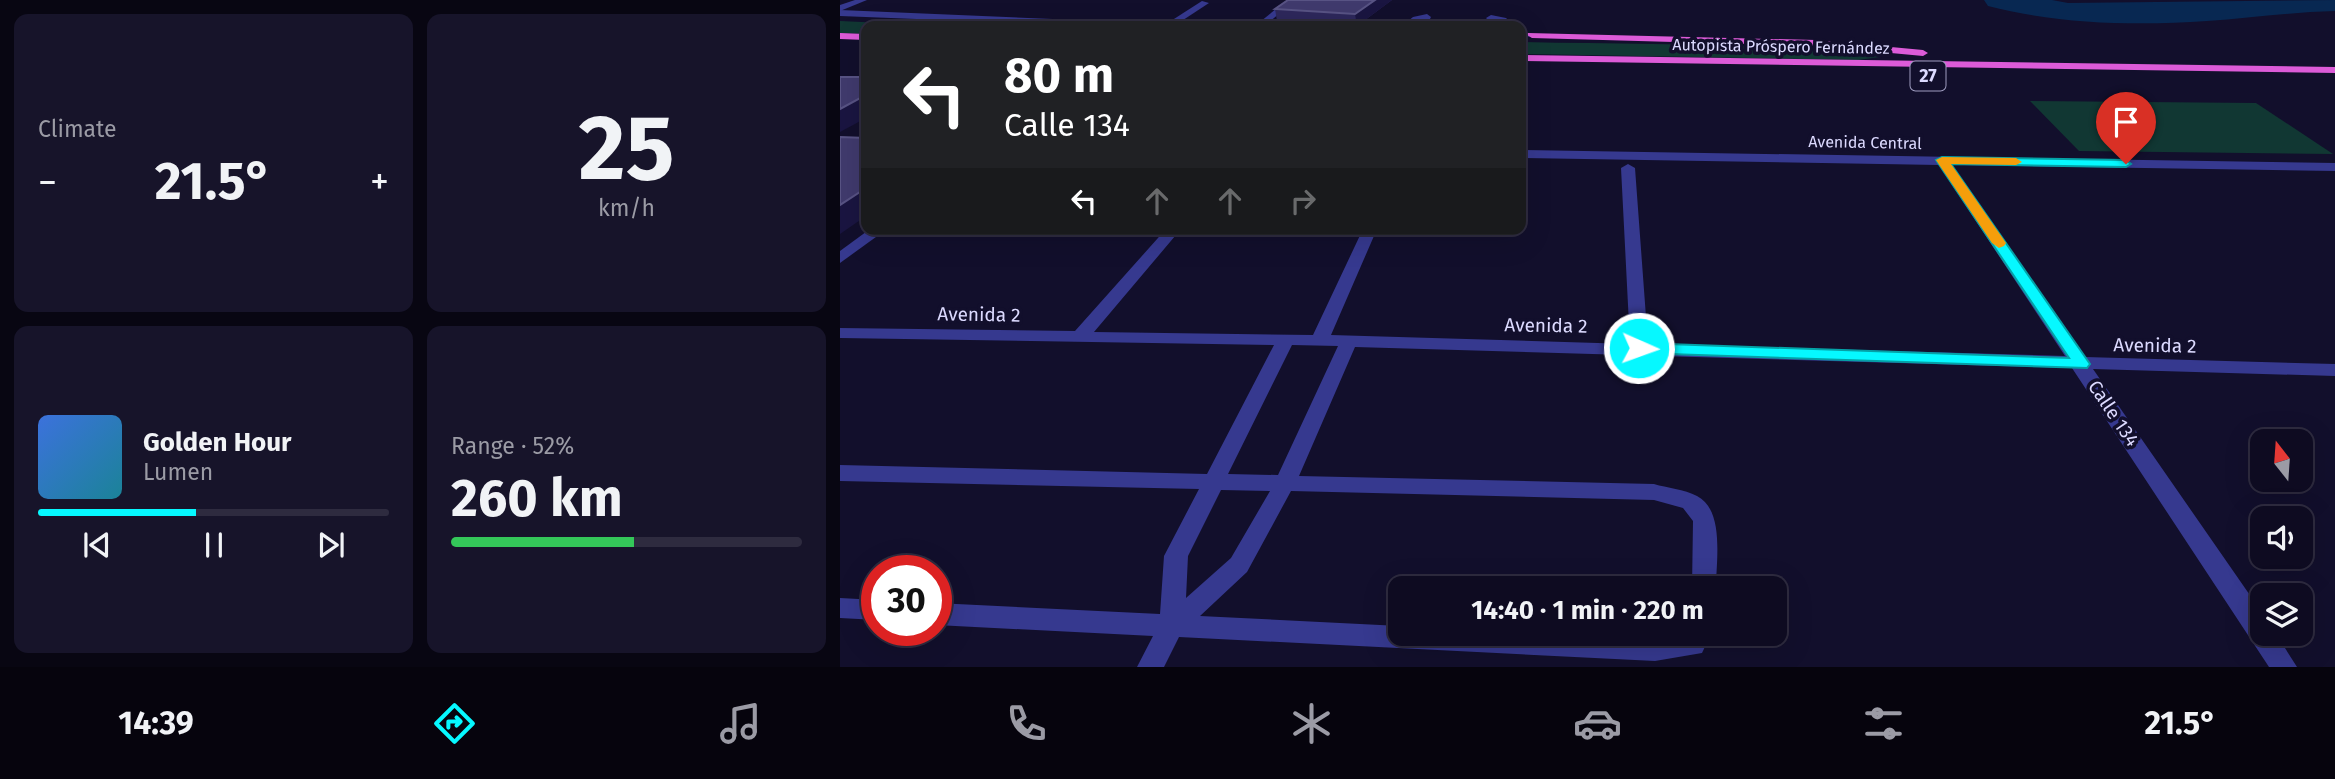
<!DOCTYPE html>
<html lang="en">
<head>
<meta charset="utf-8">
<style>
  :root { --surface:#0e0b21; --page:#17142a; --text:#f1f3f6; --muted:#9b9ba5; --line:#2e2b3f; --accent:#06f8ff }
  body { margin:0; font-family:"Fira Sans",sans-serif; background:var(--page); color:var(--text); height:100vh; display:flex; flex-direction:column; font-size:26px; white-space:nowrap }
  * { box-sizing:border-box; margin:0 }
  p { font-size:23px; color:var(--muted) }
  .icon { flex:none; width:38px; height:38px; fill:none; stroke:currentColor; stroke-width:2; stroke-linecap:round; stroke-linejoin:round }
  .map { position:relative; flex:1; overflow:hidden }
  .drawer { display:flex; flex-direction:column; gap:14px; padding:14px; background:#080612; width:840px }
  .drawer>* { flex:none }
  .hud { position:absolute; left:21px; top:21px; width:665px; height:214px; border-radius:14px; box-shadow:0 7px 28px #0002,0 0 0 2px var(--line); background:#202124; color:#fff; overflow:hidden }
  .needle { width:46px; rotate:343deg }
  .controls { position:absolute; left:1410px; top:429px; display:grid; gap:14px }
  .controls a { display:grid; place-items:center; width:63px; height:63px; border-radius:14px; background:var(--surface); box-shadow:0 7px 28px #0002,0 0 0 2px var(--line); font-size:35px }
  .speed { position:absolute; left:21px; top:555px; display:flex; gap:14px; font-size:35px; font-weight:700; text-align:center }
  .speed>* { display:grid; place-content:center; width:91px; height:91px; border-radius:50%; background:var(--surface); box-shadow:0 7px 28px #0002,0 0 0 2px var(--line); line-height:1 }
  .speed .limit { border:10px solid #d22; background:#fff; color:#111 }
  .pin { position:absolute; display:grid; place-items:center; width:60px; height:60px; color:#fff; margin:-72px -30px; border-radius:50% 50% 50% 0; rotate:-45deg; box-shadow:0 0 7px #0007 }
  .pin .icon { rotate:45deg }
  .me { position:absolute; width:77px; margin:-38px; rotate:92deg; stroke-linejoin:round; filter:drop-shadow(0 0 5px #0008) }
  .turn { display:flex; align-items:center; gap:24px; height:147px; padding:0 28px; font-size:32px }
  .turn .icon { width:91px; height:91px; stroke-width:2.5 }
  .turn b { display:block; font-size:49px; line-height:60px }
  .lanes { display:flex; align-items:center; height:66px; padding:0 28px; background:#0003; justify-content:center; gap:35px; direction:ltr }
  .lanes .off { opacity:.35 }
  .big { font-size:52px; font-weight:700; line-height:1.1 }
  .drawer .card { flex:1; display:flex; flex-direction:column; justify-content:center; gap:10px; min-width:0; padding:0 24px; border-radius:14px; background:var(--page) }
  .drawer .dial { align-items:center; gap:0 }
  .dial b { font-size:91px; line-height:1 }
  .song { display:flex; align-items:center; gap:21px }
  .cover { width:84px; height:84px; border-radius:10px; background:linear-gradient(135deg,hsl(220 70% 55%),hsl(190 70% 35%)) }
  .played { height:7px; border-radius:4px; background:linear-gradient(90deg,var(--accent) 45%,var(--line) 45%) }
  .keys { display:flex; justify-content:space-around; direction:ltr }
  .heat { display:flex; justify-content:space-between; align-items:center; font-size:38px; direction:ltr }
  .charge { height:10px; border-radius:5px; background:linear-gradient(90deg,#34c759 52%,var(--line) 0) }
  .drawer .tiles { flex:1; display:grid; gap:14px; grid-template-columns:repeat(2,1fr) }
  .trip { position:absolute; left:548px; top:576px; width:399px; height:70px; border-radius:14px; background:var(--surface); box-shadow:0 7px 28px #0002,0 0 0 2px var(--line); font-weight:700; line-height:70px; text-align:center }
  .dock { display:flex; height:112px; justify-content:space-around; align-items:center; background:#06040d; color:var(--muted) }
  .dock .icon { width:49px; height:49px }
  .dock .current { color:var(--accent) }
  .dock b { font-size:32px; color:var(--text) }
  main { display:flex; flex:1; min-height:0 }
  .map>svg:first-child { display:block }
</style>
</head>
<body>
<main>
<section class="drawer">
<div class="tiles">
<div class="card"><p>Climate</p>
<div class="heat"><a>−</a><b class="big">21.5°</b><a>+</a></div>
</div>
<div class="card dial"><b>25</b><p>km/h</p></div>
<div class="card">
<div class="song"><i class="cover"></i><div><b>Golden Hour</b><p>Lumen</p></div></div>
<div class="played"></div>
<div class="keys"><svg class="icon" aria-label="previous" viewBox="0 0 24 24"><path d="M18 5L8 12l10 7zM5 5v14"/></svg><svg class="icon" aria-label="pause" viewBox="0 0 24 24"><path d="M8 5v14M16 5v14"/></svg><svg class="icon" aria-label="next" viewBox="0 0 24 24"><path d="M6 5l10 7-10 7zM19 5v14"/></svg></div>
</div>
<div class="card"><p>Range · 52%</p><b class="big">260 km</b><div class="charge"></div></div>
</div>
</section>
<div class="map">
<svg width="1495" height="667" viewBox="0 0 1495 667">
  <rect width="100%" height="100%" fill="#120f2c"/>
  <g fill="#113733">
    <polygon points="0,21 110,26 26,26 26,34 0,33"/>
    <path d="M 681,42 C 803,45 925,42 1047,56 L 1018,60 L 681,54 Z"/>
    <polygon points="1190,101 1416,103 1493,154 1239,151"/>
  </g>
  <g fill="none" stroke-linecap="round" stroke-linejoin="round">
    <path fill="#082852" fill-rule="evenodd" d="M 1144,0 L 1212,0 L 1228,3 L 1495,0 L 1495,11 C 1452,12 1410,18 1367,21 C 1295,26 1218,24 1148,6 Z"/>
    <g fill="#36398f" fill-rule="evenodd">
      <polygon points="15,0 27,0 0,11 0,5"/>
      <polygon points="447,0 456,0 424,26 415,26"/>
      <polygon points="362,1 369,3 334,26 323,26"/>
      <path d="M 587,14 L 591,17 L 590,19 C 580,21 573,27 562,26 L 573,17 Z"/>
      <polygon points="651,15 666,18 675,26 665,26 660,22 648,20 646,18"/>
    </g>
    <g fill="#36398f" fill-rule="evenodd">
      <path d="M 681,150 L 1495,163 L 1495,171 L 1112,165 L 1245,357 L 1495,364 L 1495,376 L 1253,369 L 1423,614 L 1423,634 L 1436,634 L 1457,667 L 1429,667 L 1232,368 L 515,347 L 459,476 L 814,484 C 827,488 844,489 857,496 C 885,510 876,562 876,588 L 852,588 L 853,521 L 843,508 L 814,500 L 451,491 L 407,572 L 360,616 L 560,626 L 560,634 L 710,634 L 815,639 L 845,634 L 871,634 L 862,653 L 815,661 L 339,637 L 324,667 L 297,667 L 313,636 L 96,625 L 96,603 L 320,614 L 324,556 L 359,489 L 0,481 L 0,465 L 367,474 L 434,345 L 0,338 L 0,328 L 235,331 L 326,229 L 341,229 L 254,332 L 473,335 L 523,229 L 537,229 L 491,335 L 790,344 L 781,168 L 788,164 L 795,168 L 808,344 L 1225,356 L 1099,165 L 681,158 ZM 452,345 L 498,346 L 438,475 L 388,474 ZM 381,490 L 430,491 L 391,558 L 346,598 L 348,556 Z"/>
      <polygon points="30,229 47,229 0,263 0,251"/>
      <polygon points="0,598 37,600 37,620 0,618"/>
    </g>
    <g fill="#36398f" fill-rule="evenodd">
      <polygon points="0,10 310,23 315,26 250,26 0,16"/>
      <polygon points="681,32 697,35 681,38"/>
    </g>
    <g fill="#dc5bd8" fill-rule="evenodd">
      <polygon points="0,33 26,34 26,40 0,39"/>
      <polygon points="688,33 976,40 1083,50 1088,53 1083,56 976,46 692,38 687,35"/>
      <polygon points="681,55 1495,67 1495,73 681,61"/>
    </g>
  </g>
  <polygon fill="#2d275b" points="448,0 552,0 517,26 437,21 435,9"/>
  <g fill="#1a1541">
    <polygon points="535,0 552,0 517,26 515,14"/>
    <polygon points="26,95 26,118 0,132 0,109"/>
    <polygon points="26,188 26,216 0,234 0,205"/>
  </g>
  <g fill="#403a6d" stroke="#585384" stroke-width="2">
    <polygon points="448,0 535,0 515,14 435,9"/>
    <polygon points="0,77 26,77 26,95 0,109"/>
    <polygon points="0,137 26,138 26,188 0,205"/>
  </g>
  <polygon fill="#06f8ff" stroke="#04a1a6" stroke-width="2" points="1102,157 1286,160 1291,164 1286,167 1111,164 1250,364 1247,368 799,353 790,348 799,343 1229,358 1096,160"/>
  <polygon fill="#f59e0b" points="1102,157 1176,158 1182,162 1176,165 1111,164 1166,243 1164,246 1159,248 1152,243 1096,160"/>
  <g text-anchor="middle" stroke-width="7" stroke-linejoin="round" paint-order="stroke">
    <g font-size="16" fill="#dcdaff" stroke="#120f2c">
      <text transform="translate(941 46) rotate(1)" y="6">Autopista Próspero Fernández</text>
      <text transform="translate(1025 142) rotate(1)" y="6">Avenida Central</text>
    </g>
    <rect fill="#120f2c" stroke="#9f9dc0" stroke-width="2" x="1070.5" y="61.5" width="35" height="29" rx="5"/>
    <g font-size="18" font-weight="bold" fill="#dcdaff">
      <text x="1088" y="82">27</text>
    </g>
    <g font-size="19" fill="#dcdaff" stroke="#120f2c">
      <text transform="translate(139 314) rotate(1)" y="7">Avenida 2</text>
      <text transform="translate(706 325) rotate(1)" y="7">Avenida 2</text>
      <text transform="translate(1315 345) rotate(1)" y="7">Avenida 2</text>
      <text transform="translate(1274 413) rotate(56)" y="7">Calle 134</text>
    </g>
  </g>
</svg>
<div class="controls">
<a><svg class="needle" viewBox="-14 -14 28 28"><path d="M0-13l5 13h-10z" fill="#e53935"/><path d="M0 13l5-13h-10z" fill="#9b9ba5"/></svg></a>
<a><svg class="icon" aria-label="sound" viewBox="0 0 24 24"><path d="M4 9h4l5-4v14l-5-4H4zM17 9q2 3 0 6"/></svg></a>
<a><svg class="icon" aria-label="layers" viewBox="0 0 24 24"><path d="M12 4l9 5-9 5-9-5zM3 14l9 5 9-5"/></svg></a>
</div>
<div class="speed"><div class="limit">30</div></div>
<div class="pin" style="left:1286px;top:164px;background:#d93025"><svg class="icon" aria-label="arrive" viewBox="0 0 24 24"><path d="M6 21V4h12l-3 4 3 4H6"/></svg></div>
<svg class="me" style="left:799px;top:348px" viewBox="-20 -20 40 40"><circle r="17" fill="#06f8ff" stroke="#fff" stroke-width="3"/><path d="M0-11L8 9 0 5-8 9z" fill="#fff"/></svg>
<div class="trip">14:40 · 1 min · 220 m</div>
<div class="hud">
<div class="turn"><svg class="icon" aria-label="left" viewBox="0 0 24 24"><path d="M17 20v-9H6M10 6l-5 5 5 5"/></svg><div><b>80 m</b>Calle 134</div></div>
<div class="lanes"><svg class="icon" aria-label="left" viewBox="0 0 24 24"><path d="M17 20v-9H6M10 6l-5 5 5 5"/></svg><svg class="icon off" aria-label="ahead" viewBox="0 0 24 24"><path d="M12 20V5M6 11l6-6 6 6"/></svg><svg class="icon off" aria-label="ahead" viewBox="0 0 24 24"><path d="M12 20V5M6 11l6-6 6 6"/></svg><svg class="icon off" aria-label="right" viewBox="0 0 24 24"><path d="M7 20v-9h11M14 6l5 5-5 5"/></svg></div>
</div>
</div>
</main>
<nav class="dock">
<b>14:39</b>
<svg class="icon current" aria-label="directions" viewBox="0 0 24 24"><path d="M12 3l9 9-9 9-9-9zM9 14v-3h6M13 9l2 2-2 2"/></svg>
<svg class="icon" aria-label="music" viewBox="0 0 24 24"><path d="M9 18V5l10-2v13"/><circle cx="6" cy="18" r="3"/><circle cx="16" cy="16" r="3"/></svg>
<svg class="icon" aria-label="phone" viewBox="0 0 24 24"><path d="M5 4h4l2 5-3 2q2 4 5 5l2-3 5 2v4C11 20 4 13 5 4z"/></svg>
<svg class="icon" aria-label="climate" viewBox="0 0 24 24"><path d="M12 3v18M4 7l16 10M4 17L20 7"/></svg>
<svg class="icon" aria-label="car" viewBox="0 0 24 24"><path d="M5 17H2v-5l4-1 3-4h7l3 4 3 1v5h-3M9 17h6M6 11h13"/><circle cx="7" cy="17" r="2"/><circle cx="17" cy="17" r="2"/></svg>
<svg class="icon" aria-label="filters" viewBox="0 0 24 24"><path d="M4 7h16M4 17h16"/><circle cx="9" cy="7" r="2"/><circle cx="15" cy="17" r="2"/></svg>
<b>21.5°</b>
</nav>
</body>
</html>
